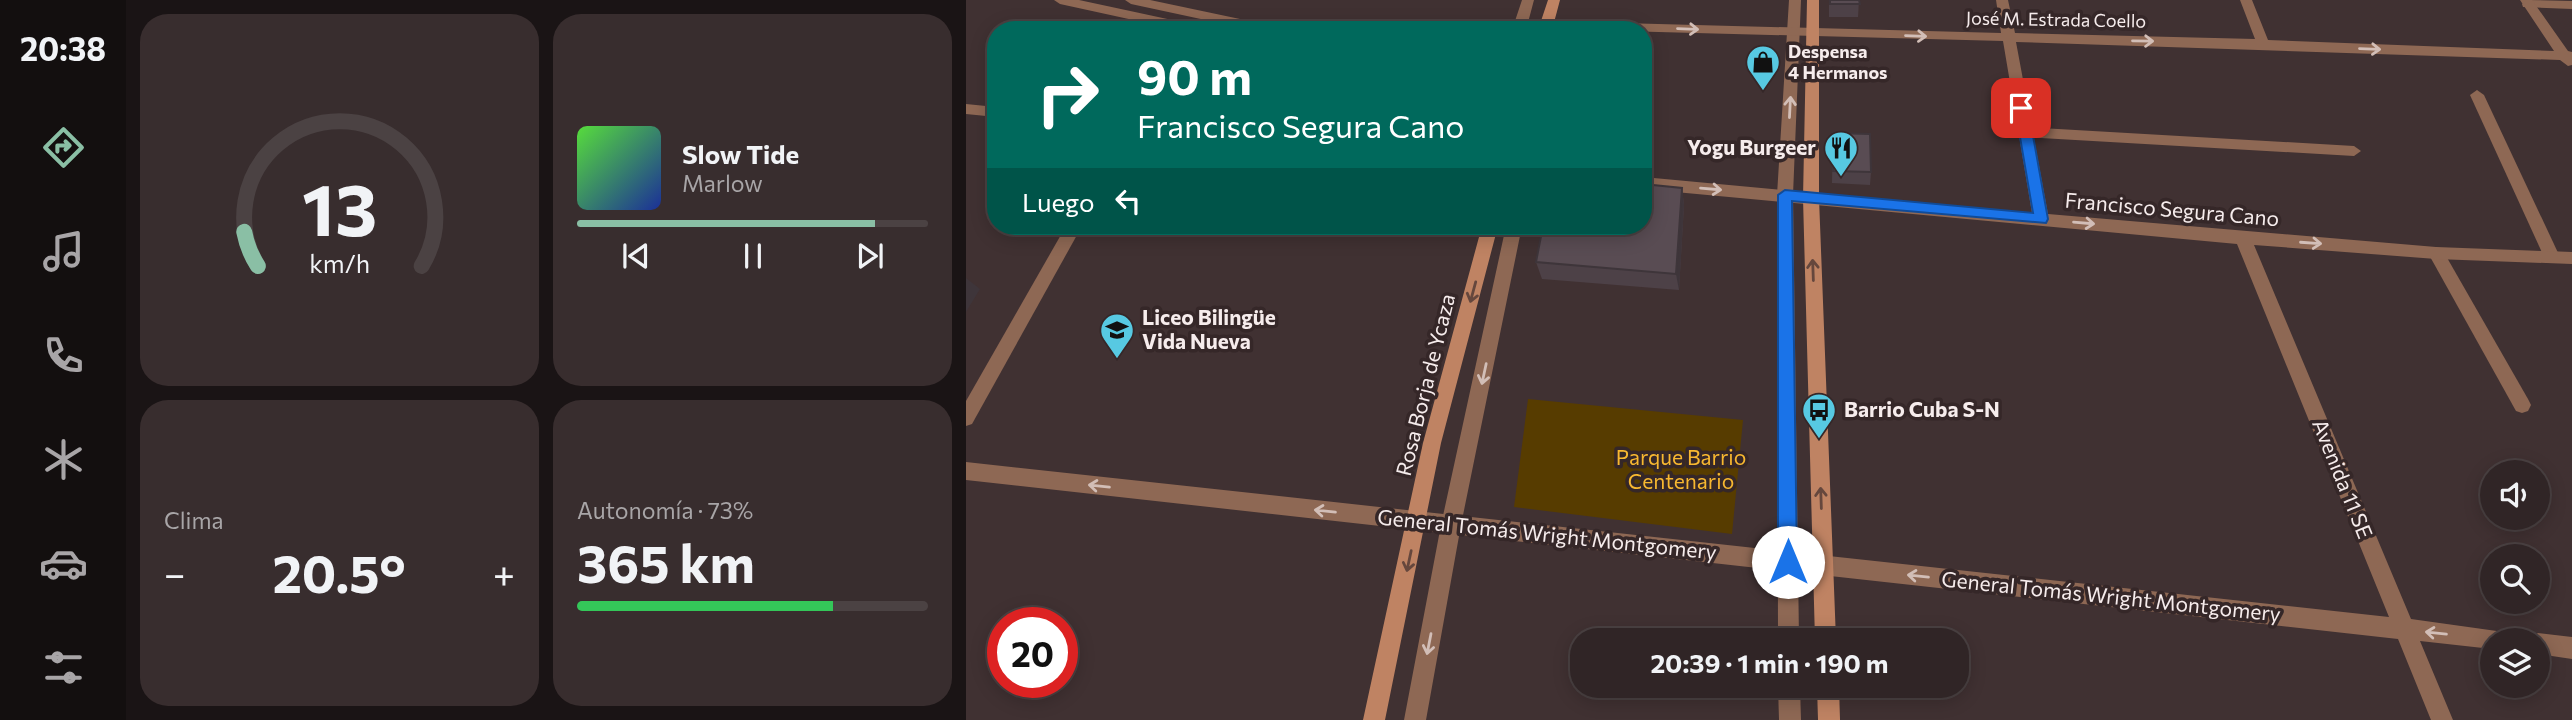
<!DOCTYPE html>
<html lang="es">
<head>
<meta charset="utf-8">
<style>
  :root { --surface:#302526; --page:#382d2e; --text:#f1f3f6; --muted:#a8a5a7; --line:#4b4243; --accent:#8abfa5 }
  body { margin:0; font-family:Commissioner,sans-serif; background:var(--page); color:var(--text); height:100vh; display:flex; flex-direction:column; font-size:26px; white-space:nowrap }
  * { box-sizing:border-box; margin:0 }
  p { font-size:23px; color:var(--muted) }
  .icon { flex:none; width:38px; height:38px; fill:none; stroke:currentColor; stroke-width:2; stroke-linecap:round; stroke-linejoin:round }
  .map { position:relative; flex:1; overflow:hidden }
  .panel { display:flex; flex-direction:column; gap:14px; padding:14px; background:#1a1415; width:840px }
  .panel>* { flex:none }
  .guide { position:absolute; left:21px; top:21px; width:665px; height:214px; border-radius:28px; box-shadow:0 4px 18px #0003,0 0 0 2px var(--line); background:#00695c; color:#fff; overflow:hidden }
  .fabs { position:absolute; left:1514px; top:460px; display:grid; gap:14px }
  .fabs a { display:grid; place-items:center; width:70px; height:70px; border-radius:50%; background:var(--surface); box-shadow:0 4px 18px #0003,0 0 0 2px var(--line); font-size:35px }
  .speed { position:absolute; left:21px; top:607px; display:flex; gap:14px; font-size:35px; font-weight:700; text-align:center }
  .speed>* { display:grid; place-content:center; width:91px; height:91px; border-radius:50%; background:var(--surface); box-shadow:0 4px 18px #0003,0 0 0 2px var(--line); line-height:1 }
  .speed .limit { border:10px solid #d22; background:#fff; color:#111 }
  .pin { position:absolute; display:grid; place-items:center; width:60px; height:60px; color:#fff; margin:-30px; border-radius:14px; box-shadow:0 4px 10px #0006 }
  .me { position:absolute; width:77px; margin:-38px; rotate:0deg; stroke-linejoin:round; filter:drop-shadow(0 0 5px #0008) }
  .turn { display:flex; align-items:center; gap:24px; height:147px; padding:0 35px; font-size:32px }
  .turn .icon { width:91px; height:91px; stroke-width:2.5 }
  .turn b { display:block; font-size:49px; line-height:60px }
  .then { display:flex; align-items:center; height:66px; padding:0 35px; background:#0003; gap:14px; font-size:26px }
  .big { font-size:52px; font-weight:700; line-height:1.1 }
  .panel .tile { flex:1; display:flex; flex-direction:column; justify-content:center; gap:10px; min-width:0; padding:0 24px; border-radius:28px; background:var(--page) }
  .panel .dial { align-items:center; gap:0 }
  .dial svg { height:182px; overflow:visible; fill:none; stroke:var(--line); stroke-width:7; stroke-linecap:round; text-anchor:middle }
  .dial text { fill:var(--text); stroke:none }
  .song { display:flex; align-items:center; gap:21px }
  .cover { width:84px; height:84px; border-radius:10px; background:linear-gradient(135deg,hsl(110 70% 55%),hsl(230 70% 35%)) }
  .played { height:7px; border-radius:4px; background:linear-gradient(90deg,var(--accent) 85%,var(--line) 85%) }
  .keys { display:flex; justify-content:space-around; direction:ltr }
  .heat { display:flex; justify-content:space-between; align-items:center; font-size:38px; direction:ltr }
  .charge { height:10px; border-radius:5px; background:linear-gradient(90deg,#34c759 73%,var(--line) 0) }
  .panel .tiles { flex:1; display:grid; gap:14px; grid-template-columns:repeat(2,1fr) }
  .trip { position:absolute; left:604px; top:628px; width:399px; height:70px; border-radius:28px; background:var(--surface); box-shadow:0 4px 18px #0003,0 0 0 2px var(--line); font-weight:700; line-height:70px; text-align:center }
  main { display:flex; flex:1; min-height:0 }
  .tabs { display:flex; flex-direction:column; width:126px; justify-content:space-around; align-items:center; background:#130f0f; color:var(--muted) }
  .tabs .icon { width:49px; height:49px }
  .tabs .on { color:var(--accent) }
  .tabs b { font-size:32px; color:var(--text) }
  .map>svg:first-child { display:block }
</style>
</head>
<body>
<main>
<nav class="tabs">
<b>20:38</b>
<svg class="icon on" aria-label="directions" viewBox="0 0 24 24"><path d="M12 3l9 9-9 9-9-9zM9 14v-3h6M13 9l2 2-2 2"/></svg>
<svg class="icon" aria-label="music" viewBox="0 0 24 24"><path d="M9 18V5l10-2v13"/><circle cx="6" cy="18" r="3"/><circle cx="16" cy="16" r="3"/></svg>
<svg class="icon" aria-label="phone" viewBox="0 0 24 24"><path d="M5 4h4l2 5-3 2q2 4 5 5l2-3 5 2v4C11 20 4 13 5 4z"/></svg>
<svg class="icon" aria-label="climate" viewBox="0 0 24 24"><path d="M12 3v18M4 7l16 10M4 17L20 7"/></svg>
<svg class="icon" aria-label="car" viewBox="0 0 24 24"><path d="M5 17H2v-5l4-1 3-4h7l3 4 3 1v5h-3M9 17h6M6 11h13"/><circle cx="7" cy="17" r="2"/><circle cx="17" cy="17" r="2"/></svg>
<svg class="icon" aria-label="filters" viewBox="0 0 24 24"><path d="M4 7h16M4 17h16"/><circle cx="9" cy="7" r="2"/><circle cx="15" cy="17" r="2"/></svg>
</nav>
<section class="panel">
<div class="tiles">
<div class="tile dial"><svg viewBox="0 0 100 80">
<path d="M14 69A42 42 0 1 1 86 69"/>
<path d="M14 69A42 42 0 0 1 8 54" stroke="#8abfa5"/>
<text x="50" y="56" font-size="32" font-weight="700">13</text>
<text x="50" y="72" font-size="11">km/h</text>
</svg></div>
<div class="tile">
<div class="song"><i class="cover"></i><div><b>Slow Tide</b><p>Marlow</p></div></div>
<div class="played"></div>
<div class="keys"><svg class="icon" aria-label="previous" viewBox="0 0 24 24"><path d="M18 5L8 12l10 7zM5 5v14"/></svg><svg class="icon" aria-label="pause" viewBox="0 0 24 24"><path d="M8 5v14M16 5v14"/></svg><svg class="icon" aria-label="next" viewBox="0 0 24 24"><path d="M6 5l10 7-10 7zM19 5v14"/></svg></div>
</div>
<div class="tile"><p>Clima</p>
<div class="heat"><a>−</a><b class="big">20.5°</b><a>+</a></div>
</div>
<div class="tile"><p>Autonomía · 73%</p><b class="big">365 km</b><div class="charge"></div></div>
</div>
</section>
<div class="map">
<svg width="1606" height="720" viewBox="0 0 1606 720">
  <rect width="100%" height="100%" fill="#403132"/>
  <polygon fill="#573c00" points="562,399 777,420 766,534 548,507"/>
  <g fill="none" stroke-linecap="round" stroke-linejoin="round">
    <g fill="#8e6854" fill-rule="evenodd">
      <polygon points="556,0 568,0 560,30 546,30"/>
      <polygon points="823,0 835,0 827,195 833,640 812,640 811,195"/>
      <polygon points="1562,0 1606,1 1606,9 1557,7 1556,4"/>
      <polygon points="1511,90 1518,95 1594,257 1592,261 1586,263 1578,257 1504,95"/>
      <polygon points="540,226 556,226 495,525 460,720 438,720 475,525"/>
      <polygon points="1470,247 1476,249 1562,399 1565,405 1562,411 1556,413 1550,411 1462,253"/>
      <polygon points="812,686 834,686 835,720 813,720"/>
    </g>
    <polygon fill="#8e6854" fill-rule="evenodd" points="1059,127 1388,146 1395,151 1388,156 1059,137 1052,132"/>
    <g fill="#8e6854" fill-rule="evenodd">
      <polygon points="88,0 113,0 234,26 240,30 213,30 94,4"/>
      <polygon points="159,0 184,0 307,26 313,30 286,30 165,4"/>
      <polygon points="1030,0 1042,0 1049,33 1289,39 1274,0 1286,0 1302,40 1588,51 1554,0 1566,0 1602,51 1606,52 1606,65 1602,66 1594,60 1050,42 1082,214 1470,247 1606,252 1606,264 1470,259 1288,245 1445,619 1545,633 1548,640 1526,640 1526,649 1454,641 1487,720 1465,720 1432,639 0,480 0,462 1423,617 1271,244 677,189 677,177 1066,213 1037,41 580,29 573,25 580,21 1035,33"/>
      <polygon points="100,226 116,226 6,424 0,426 0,401"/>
      <polygon points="1572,633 1606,637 1606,659 1572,654 1572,640 1563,640 1565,637"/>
    </g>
    <polygon fill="#8e6854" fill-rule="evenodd" points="0,104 30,107 30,117 0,114"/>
    <g fill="#bf8363" fill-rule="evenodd">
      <polygon points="582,0 594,0 586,30 572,30"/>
      <polygon points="841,0 853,0 853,198 870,640 849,640 837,198"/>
      <polygon points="516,226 532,226 475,443 419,720 397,720 457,443"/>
      <polygon points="851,686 873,686 874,720 852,720"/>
    </g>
  </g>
  <g fill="#4d4147">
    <polygon points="863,0 893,0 892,17 863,17"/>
    <polygon points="867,133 905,172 904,185 866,183"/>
    <polygon points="716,188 718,205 713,290 576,279 570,262"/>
  </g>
  <g fill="#3e353a">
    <polygon points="716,188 718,205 713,290 710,274"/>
    <polygon points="0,278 14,289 0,312"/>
  </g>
  <g fill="#594c53" stroke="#3e353a" stroke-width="2">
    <polygon points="864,0 893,0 894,4 864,4"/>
    <polygon points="867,133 904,134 905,172 867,171"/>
    <polygon points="677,184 716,188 710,274 570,262 577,226 677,226"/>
  </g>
  <defs><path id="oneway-shaft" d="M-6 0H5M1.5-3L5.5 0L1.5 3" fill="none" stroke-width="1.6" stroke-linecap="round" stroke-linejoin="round" transform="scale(1.75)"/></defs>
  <g stroke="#d2beb7">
    <use href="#oneway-shaft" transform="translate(722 29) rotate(2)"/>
    <use href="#oneway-shaft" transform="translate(950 36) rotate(2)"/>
    <use href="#oneway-shaft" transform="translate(1177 41) rotate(1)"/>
    <use href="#oneway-shaft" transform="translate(1404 49) rotate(2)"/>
    <use href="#oneway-shaft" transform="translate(824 107) rotate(-87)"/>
    <use href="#oneway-shaft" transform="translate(745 189) rotate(5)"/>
    <use href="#oneway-shaft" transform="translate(1118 223) rotate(5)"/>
    <use href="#oneway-shaft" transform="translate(1345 243) rotate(4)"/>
    <use href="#oneway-shaft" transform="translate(518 374) rotate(102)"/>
    <use href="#oneway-shaft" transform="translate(133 486) rotate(-174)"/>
    <use href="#oneway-shaft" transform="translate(359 511) rotate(-174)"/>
    <use href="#oneway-shaft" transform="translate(952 576) rotate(-174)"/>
    <use href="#oneway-shaft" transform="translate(1470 633) rotate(-174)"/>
    <use href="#oneway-shaft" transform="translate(463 644) rotate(101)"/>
  </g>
  <g stroke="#65473d">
    <use href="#oneway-shaft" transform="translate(847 270) rotate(-92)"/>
    <use href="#oneway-shaft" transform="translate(507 292) rotate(105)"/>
    <use href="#oneway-shaft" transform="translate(855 498) rotate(-92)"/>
    <use href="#oneway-shaft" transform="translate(443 561) rotate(102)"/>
  </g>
  <polygon fill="#1a73e8" stroke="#114b97" stroke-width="2" points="1055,104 1062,108 1082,219 1080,223 826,201 831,562 828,568 822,570 815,568 812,562 812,195 819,190 1067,213 1049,108"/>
  <defs>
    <g id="shop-pin" transform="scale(1.75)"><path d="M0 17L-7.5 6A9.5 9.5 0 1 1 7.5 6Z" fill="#57c9e2" stroke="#352728"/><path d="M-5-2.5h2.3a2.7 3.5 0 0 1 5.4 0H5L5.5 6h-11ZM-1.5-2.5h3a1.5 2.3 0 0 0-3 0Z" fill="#111"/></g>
    <g id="restaurant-pin" transform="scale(1.75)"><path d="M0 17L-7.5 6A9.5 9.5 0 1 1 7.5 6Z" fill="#57c9e2" stroke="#352728"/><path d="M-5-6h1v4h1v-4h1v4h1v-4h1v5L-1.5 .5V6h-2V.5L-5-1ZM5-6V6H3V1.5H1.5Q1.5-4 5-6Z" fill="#111"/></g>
    <g id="school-pin" transform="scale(1.75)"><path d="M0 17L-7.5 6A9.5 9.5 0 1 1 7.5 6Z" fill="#57c9e2" stroke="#352728"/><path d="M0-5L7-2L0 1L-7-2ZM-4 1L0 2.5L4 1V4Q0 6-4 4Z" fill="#111"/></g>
    <g id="bus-pin" transform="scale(1.75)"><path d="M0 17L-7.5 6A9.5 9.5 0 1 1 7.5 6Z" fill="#57c9e2" stroke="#352728"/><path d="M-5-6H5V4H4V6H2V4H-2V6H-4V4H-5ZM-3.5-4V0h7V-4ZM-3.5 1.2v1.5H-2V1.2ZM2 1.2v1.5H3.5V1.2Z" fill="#111"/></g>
  </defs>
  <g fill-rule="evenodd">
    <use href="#shop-pin" x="797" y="62"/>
    <use href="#restaurant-pin" x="875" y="148"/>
    <use href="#school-pin" x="151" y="330"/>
    <use href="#bus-pin" x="853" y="410"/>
  </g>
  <g text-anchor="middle" stroke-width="7" stroke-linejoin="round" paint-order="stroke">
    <g font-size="18" fill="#f6ecec" stroke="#352728">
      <text transform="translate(1090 20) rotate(1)" y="6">José M. Estrada Coello</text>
    </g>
    <g font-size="18" font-weight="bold" fill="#f6ecec" stroke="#352728" text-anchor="start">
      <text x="822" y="58">Despensa<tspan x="822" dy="21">4 Hermanos</tspan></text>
    </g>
    <g font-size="21" font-weight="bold" fill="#f6ecec" stroke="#352728" text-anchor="start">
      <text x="850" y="155" text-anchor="end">Yogu Burgeer</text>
      <text x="176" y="325">Liceo Bilingüe<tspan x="176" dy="24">Vida Nueva</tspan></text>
      <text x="878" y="417">Barrio Cuba S-N</text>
    </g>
    <g font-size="21" fill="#f6ecec" stroke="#352728">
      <text transform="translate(1206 210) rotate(5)" y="7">Francisco Segura Cano</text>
      <text transform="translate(460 385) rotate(-76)" y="7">Rosa Borja de Ycaza</text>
      <text transform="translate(1376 479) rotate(68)" y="7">Avenida 11 SE</text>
      <text transform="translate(581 535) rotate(6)" y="7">General Tomás Wright Montgomery</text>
      <text transform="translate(1145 597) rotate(6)" y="7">General Tomás Wright Montgomery</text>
    </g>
    <g font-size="21" fill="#f8b830" stroke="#352728">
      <text x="715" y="465">Parque Barrio<tspan x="715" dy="24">Centenario</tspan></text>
    </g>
  </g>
</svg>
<div class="fabs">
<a><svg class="icon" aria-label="sound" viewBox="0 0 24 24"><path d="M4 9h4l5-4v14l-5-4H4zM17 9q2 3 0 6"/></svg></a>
<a><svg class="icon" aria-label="search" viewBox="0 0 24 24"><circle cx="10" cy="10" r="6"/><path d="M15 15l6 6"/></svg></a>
<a><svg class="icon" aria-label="layers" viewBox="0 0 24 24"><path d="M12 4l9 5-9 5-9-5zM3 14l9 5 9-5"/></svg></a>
</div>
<div class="speed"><div class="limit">20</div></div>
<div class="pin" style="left:1055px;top:108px;background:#d93025"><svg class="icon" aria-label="arrive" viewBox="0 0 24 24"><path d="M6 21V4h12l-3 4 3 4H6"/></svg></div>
<svg class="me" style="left:822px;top:562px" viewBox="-20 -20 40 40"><circle r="19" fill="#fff"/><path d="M0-13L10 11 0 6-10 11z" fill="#1a73e8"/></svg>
<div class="trip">20:39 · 1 min · 190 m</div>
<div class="guide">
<div class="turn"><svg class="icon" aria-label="right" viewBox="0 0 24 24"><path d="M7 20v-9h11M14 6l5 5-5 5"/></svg><div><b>90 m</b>Francisco Segura Cano</div></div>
<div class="then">Luego<svg class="icon" aria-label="left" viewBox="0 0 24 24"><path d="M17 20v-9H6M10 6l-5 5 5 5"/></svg></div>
</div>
</div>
</main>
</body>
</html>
